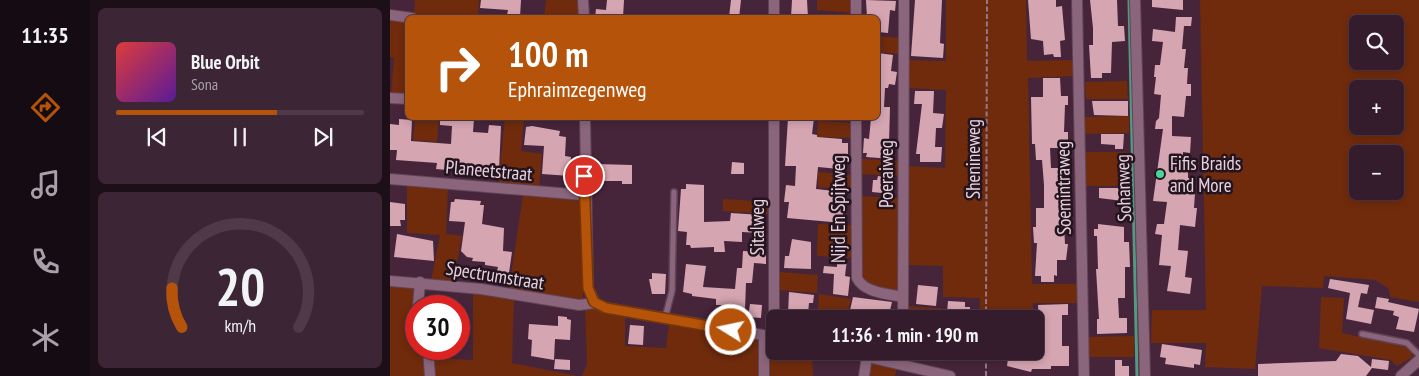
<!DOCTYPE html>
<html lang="en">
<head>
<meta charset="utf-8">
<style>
  :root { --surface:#341c2c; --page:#3c2534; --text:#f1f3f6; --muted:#a9a1a9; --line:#4e3a48; --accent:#b45309 }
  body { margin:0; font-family:"PT Sans Narrow",sans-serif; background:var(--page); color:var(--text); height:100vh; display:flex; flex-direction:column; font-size:19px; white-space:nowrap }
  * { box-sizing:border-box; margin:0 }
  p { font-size:16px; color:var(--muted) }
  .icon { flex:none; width:28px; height:28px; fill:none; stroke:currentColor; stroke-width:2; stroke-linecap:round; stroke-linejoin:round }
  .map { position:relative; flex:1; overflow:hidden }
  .panel { display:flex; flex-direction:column; gap:8px; padding:8px; background:#1d0f18; width:300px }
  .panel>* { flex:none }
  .guide { position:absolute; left:15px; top:15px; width:475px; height:105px; border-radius:8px; box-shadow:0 2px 8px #0003,0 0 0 1px var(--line); background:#b45309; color:#fff; overflow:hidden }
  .controls { position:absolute; left:959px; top:15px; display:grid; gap:10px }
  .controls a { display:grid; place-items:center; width:55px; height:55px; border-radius:8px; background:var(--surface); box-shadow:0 2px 8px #0003,0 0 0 1px var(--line); font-size:25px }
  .speed { position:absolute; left:15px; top:295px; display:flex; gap:10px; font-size:25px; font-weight:700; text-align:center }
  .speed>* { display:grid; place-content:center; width:65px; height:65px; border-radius:50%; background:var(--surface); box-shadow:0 2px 8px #0003,0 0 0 1px var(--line); line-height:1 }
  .speed .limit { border:8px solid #d22; background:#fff; color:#111 }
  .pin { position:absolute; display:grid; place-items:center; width:42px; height:42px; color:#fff; margin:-21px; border:2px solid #fff; border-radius:50%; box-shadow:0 1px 5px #0007 }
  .me { position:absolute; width:55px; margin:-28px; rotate:280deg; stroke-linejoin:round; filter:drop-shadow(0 0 4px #0008) }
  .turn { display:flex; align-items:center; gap:18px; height:105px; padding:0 20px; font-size:22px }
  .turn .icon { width:65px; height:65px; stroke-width:2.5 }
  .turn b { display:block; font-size:35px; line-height:42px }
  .panel .tile { flex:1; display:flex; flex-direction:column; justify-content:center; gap:8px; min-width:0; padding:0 18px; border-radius:8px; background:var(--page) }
  .panel .dial { align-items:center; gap:0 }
  .dial svg { height:130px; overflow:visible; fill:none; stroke:var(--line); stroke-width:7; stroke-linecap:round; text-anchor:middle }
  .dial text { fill:var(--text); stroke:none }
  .song { display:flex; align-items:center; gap:15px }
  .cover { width:60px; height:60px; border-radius:8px; background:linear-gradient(135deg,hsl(0 70% 55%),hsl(270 70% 35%)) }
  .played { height:5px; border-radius:2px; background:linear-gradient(90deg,var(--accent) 65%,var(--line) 65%) }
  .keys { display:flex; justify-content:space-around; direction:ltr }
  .trip { position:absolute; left:376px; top:310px; width:278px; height:50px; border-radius:8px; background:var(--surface); box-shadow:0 2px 8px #0003,0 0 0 1px var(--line); font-weight:600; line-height:50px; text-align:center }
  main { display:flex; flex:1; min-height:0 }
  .menu { display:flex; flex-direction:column; width:90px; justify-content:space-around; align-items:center; background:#150b12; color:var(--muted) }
  .menu .icon { width:35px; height:35px }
  .menu .on { color:var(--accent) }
  .menu b { font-size:22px; color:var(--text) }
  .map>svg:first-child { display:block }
</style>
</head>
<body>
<main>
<nav class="menu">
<b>11:35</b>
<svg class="icon on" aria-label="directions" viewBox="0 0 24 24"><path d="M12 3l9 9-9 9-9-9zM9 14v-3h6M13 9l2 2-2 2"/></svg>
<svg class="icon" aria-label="music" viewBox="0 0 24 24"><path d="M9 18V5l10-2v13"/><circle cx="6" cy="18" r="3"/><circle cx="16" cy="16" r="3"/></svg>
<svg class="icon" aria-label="phone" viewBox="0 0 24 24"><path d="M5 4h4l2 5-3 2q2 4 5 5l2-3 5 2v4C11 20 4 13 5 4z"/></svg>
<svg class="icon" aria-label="climate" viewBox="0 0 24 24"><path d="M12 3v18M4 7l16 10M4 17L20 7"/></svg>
</nav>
<section class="panel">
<div class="tile">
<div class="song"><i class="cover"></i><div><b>Blue Orbit</b><p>Sona</p></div></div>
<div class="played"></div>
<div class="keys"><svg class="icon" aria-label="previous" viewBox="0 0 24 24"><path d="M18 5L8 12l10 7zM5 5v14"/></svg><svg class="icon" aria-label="pause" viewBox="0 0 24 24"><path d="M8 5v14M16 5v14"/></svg><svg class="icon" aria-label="next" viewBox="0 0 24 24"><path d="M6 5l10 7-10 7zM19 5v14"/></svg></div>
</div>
<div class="tile dial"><svg viewBox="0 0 100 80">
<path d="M14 69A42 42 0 1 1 86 69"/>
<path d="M14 69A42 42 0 0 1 8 45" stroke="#b45309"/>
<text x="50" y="56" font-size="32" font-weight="700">20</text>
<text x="50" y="72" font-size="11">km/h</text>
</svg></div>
</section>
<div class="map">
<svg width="1029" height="376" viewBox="0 0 1029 376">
  <rect width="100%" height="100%" fill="#46253b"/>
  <g fill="#702b0c" fill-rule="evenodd">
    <polygon points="25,0 89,0 88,17 24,15"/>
    <polygon points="156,0 190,0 189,17 154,18"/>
    <polygon points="427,0 464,0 463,13 427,10"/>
    <polygon points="556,0 636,0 637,61 685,60 686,76 638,78 642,284 690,284 690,303 643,303 643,319 589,319 590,298 553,297 553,266 516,265 517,166 555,168 556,90 519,88 519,60 556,61"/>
    <path d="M 810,0 L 1029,0 L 1029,302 L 1000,297 L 999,289 L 986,280 L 934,276 L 933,288 L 872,286 L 865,369 L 815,367 L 816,343 L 761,343 L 762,310 L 816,310 ZM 968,24 L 1005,24 L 1005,61 L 968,61 ZM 968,89 L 1005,89 L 1005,126 L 968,126 ZM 968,154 L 1005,154 L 1005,191 L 968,191 Z"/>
    <polygon points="0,20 17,21 17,95 1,94 4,58 0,57"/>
    <polygon points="488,36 511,38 510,54 488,52"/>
    <polygon points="737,81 738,99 696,99 695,82"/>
    <polygon points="739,116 739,133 695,134 695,117"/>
    <polygon points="25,118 49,118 47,142 23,140"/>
    <polygon points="115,118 134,118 131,151 152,154 149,190 108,186"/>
    <polygon points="428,121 464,123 463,138 427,137"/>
    <polygon points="694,152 739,152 739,186 695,186"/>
    <polygon points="470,159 510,161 509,176 469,174"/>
    <polygon points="428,172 463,175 463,190 428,187"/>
    <polygon points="17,184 58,187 56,234 72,236 63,284 41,281 50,235 17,233"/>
    <polygon points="133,194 190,201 193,300 119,290"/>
    <polygon points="469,196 510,198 508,292 480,287 470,278"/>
    <polygon points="333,199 381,202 381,214 333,211"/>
    <polygon points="428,224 464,225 462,258 427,256"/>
    <polygon points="389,272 428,275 427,293 388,290"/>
    <polygon points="0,285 25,287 26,349 36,349 37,376 0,376"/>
    <polygon points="83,293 124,298 122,363 187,376 43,376 43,358 83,360"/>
    <polygon points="429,294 461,299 456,319 427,319"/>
    <polygon points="931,297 954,298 952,333 1020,348 1023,357 1007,366 1001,360 929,348"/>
    <polygon points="517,306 551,308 551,319 517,319"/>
    <polygon points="198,308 235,316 235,346 276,348 279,323 365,338 370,343 372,376 192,376 197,364 195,310"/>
    <polygon points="744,336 744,357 697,357 697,337"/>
    <polygon points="378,341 385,341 385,351 422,351 423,376 377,376"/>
    <polygon points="482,362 507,368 505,376 478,376 479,364"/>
  </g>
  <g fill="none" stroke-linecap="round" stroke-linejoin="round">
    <polyline stroke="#529b82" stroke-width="3" points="739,0 747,376"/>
  </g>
  <g fill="#d5a5b1">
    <polygon points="91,0 131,0 130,17 117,15 118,10 90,8"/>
    <polygon points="217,0 234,0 233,18 205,18 206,9 216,10"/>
    <polygon points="341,0 351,0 349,18 339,17"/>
    <polygon points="402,0 417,0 418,18 401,18"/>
    <polygon points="476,0 506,1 505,11 500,10 498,33 488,32 488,18 477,18"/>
    <polygon points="525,0 552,0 550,43 554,44 553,58 521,56"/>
    <polygon points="638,0 666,0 666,7 672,6 675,40 670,41 671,57 664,57 663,54 654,55 653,41 641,39"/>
    <polygon points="700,0 727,0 728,26 734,26 735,41 722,42 721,73 712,73 712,78 701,78 699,45 703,45 703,28"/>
    <polygon points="762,0 793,0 793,10 762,7"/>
    <polygon points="786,17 802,17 801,26 794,26 792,49 796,49 794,68 798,68 797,84 801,84 801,96 796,96 794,117 782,116 782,136 801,137 800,153 793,152 792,171 798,171 798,178 802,178 801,193 805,193 804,208 807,208 805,227 790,225 788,250 798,251 795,277 802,278 800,294 777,291 781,266 769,265 772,235 765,234 767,224 774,224 777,202 763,201 773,129 765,129 766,121 769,118 771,95 764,94 766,77 764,77 765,65 770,65 773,42 762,41 763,29 785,32"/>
    <polygon points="488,53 503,55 501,71 507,72 505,85 499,84 498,88 495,88 494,107 500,107 499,143 505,143 503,159 476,157 477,153 473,153 474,138 479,139 481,118 488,118"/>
    <polygon points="653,78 670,78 671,96 678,96 678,105 675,105 674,132 678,132 678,148 660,148 661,168 674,168 674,225 675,244 678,244 676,260 667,260 667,276 664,275 664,282 651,282 651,276 645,276 647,243 644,243 643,227 646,227 646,208 654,208 654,185 652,160 646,160 645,144 642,144 641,97 653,97"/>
    <polygon points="525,91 544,91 543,113 554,114 552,128 546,128 545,147 552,147 551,162 530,162 530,154 526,154 532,104 524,104"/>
    <polygon points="702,101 738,101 738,116 704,115"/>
    <polygon points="50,118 84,119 83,132 98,133 99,125 111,126 109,170 61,167 57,170 46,169 47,163 6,160 7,150 0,150 0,124 9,125 9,119 22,120 21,141 61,144 62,126 50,125"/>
    <polygon points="398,118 424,118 422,134 427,135 427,137 452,139 452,143 458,143 458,154 450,154 449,169 428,167 426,189 453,192 453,223 397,218 399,202 394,202 396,185 405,186 406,166 395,166"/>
    <polygon points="142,126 170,131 169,136 176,137 175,156 181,157 180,176 152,174 154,146 134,145 136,127"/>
    <polygon points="711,134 734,134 733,149 725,149 725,145 711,144"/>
    <polygon points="342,162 354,163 354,174 341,174"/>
    <polygon points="206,164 242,165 242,184 232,184 232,181 206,181"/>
    <polygon points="488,176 504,178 502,194 482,192 483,180 487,180"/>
    <polygon points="296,184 314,185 314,222 340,221 341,213 371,215 370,233 352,232 352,242 334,241 335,252 324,252 324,247 301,248 300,245 296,245 297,232 288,231 291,189 296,189"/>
    <polygon points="709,188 733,188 733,201 709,198"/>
    <polygon points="65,199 91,201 90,205 94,205 92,224 114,228 113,251 122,252 119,273 107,271 108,267 95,265 95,262 82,261 83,258 77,257 71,251 75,222 59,221 61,202 64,202"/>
    <polygon points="0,202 15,204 15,220 10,220 11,226 0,226"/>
    <polygon points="708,224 734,227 734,242 739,242 740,267 735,267 735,298 728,298 729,318 737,318 737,333 707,334 707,319 709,319 706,269 708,269 707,236 704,236 704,229 708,229"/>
    <polygon points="7,234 43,241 44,261 4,257"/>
    <polygon points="402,239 421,242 421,269 394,268 395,256 399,256"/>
    <polygon points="353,251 376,252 376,264 364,263 362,283 356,283 355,309 330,311 331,305 326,305 326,299 302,296 302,294 293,292 296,264 316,266 313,287 345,289 347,268 352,268"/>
    <polygon points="447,258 457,259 455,276 460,277 458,296 443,294 444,274 433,273 434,266 447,267"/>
    <polygon points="262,273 276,274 275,294 262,294 259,279 262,279"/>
    <polygon points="940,279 979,285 977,294 971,293 968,307 984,310 981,324 956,319 960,293 938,288"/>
    <polygon points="528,285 548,287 546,306 526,304"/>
    <polygon points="399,292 424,295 423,303 419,303 418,314 398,314"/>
    <polygon points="38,296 51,296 51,299 56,299 56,306 38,306"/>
    <polygon points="463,297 502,302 498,319 458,319"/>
    <polygon points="987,297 999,299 998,302 1029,309 1024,332 1006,329 1009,317 1003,315 1004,311 985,308"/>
    <polygon points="558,301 575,302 575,307 580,307 580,318 562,317 562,313 557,313"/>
    <polygon points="360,304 372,305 371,318 358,317"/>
    <polygon points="678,304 678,315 672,315 672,346 679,346 679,366 661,366 661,369 642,369 641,372 617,366 619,351 647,353 647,346 650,346 648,305"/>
    <polygon points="168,316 177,317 177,319 181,320 180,340 165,339 164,360 141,356 142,340 138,339 139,324 168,326"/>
    <polygon points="69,319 79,320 79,337 69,337"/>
    <polygon points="240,325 254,326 253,345 238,344"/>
    <polygon points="772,344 812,350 810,365 804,364 804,368 775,364 776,358 770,357"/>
    <polygon points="951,354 968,356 981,367 982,359 999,361 998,370 982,368 976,376 868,376 868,364 946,361"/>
    <polygon points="165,359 180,360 180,370 164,369"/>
    <polygon points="725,360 732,360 732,366 739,366 739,376 725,376"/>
  </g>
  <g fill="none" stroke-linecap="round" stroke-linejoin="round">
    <g stroke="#604457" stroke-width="8">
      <g id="service">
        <polyline points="275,318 282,291 284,192"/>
        <polyline points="972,334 1017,343 1029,355"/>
      </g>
    </g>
    <g stroke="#604457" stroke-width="12">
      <g id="minor">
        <polyline points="193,0 194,18"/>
        <polyline points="384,0 384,18"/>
        <polyline points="687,0 694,376"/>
        <polyline points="745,0 755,376"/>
        <polyline points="0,15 22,18"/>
        <polyline points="466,18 466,0"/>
        <polyline points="0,98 18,99"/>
        <polyline points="195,118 198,288 205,303 216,308 385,337"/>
        <path d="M 466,118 L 467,278 C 474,293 499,294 513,297"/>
        <polyline points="0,179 194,195"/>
        <polyline points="0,281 91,289 189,305 205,303"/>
        <polyline points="28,306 30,282"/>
        <polyline points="513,319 514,0"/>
        <polyline points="381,337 384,322 384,118"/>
        <polyline points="38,349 40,376"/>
        <polyline points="452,351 560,376"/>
        <polyline points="511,364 512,351"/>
        <polyline points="374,376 374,336"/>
        <polyline points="474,376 477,356"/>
        <polyline points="1011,376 1029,360"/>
      </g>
    </g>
    <g stroke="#95798b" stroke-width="2" stroke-dasharray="5 2.5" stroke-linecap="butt">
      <polyline points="596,319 597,0"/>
      <polyline points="596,376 596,351"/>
    </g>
    <use href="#service" stroke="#8b657c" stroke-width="5"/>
    <use href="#minor" stroke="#8b657c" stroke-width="10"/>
  </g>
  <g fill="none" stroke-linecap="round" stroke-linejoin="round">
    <g stroke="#753606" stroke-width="12">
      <polyline id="route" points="194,176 198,288 204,302 216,308 341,330"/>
    </g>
    <use href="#route" stroke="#b45309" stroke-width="9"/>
  </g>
  <circle fill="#4dd39a" stroke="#23141e" stroke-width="2" cx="770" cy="174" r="5"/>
  <g text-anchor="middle" stroke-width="5" stroke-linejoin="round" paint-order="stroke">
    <g font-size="19" fill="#e7d1de" stroke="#23141e">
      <text transform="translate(583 159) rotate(-90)" y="7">Shenineweg</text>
      <text transform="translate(99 170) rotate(5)" y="7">Planeetstraat</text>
      <text transform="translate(496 174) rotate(-90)" y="7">Poeraiweg</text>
      <text transform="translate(673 188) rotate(-91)" y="7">Soemintraweg</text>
      <text transform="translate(733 188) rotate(-92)" y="7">Sohanweg</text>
      <text transform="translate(448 209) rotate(-90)" y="7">Nijd En Spijtweg</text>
      <text transform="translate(367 227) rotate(-90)" y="7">Sitalweg</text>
      <text transform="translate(105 275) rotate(9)" y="7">Spectrumstraat</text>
    </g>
    <g font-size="19" fill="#e7d1de" stroke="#23141e" text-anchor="start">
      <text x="780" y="170">Fifis Braids<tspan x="780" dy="22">and More</tspan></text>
    </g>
  </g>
</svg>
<div class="controls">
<a><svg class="icon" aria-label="search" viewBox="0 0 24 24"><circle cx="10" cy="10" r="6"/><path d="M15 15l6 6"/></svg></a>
<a>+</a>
<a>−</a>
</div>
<div class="speed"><div class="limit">30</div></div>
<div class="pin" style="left:194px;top:176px;background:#d93025"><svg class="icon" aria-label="arrive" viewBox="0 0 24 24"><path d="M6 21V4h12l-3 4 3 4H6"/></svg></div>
<svg class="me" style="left:341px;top:330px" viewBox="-20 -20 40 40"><circle r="17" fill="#b45309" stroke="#fff" stroke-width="3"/><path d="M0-11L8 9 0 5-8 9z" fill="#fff"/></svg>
<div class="trip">11:36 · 1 min · 190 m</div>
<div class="guide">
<div class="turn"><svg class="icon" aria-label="right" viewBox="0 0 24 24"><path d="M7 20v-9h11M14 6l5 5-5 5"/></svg><div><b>100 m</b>Ephraimzegenweg</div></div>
</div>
</div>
</main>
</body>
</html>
